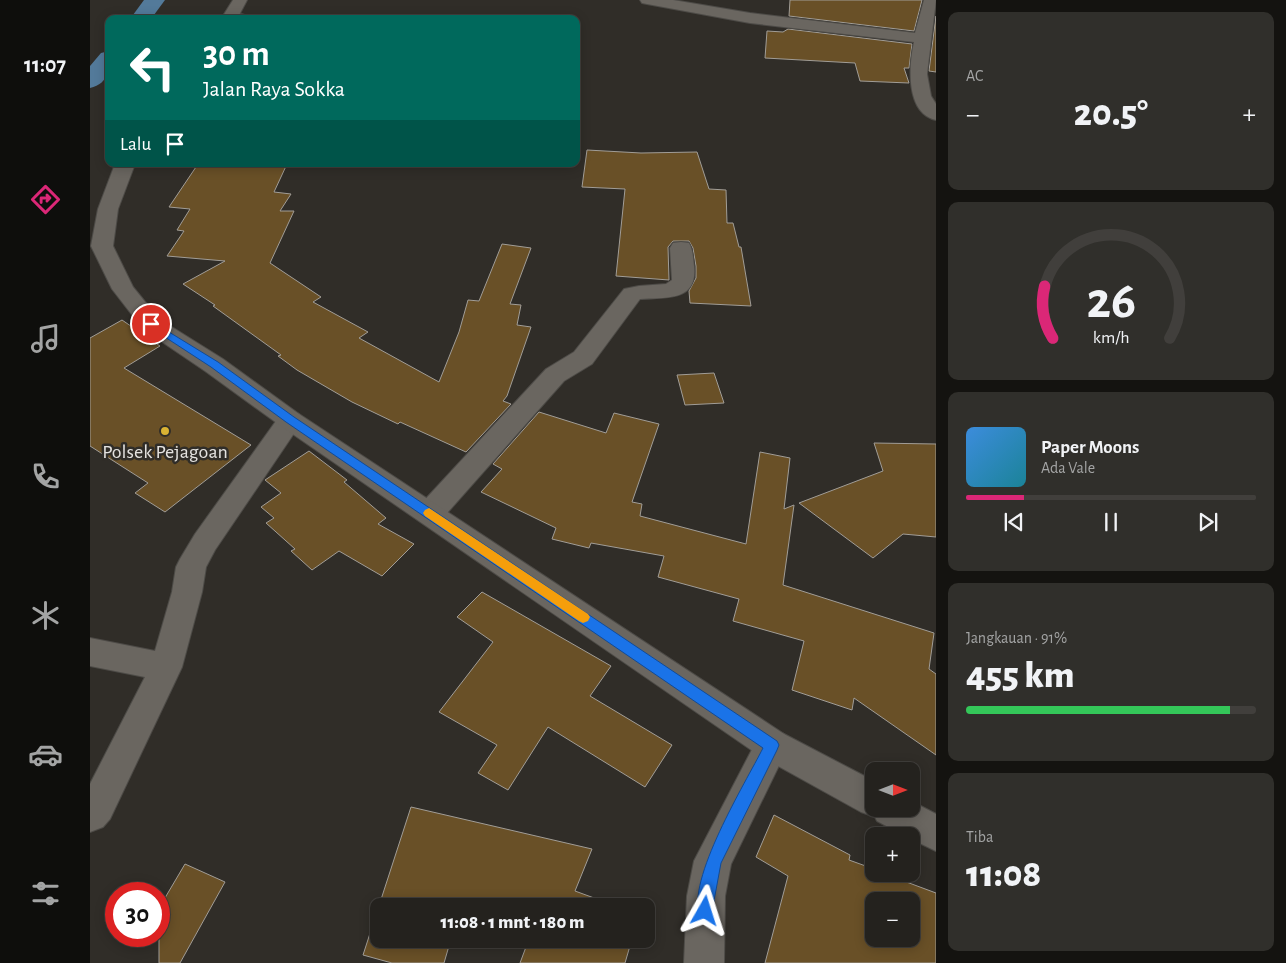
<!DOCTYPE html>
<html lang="id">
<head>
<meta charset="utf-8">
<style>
  :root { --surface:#24221e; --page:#302f2b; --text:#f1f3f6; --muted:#a3a4a4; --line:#413f3c; --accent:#db2777 }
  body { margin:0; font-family:"Alegreya Sans",sans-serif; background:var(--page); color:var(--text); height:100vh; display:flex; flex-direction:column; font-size:19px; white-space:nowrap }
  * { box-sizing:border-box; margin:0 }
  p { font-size:16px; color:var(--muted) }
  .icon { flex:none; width:28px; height:28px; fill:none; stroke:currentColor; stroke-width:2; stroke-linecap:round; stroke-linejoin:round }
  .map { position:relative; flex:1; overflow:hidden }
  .details { display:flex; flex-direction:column; gap:12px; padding:12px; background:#141310; width:350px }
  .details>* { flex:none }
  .guide { position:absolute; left:15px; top:15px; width:475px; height:152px; border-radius:10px; box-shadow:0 2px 12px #0003,0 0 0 1px var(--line); background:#00695c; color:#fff; overflow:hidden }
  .needle { width:32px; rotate:90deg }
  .buttons { position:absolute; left:775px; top:762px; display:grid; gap:10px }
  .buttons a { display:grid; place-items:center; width:55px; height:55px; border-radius:10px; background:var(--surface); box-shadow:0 2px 12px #0003,0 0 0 1px var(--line); font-size:25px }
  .speed { position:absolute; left:15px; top:882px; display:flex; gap:10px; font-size:25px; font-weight:700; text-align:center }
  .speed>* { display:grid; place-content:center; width:65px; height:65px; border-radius:50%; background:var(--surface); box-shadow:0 2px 12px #0003,0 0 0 1px var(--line); line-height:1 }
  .speed .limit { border:8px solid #d22; background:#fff; color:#111 }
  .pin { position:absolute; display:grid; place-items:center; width:42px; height:42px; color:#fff; margin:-21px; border:2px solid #fff; border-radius:50%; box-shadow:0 1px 5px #0007 }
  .me { position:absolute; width:55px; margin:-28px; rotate:6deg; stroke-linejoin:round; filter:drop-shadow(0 0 4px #0008) }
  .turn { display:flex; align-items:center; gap:18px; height:105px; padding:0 15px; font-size:22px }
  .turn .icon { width:65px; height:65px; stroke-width:2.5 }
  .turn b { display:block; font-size:35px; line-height:42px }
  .then { display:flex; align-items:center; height:48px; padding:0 15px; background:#0003; gap:10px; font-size:19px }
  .big { font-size:38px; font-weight:800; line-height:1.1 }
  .details .widget { flex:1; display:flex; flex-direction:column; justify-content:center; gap:8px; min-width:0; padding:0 18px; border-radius:10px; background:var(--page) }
  .details .dial { align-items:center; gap:0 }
  .dial svg { height:130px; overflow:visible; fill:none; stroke:var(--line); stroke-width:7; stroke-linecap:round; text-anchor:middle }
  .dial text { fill:var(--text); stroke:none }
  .song { display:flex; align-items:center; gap:15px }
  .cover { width:60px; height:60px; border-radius:8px; background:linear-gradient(135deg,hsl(210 70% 55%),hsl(190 70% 35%)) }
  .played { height:5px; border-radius:2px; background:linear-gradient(90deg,var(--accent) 20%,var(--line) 20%) }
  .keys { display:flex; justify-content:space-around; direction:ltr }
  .heat { display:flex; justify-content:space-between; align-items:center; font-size:28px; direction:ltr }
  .charge { height:8px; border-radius:4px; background:linear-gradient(90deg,#34c759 91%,var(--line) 0) }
  .trip { position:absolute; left:280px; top:898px; width:285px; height:50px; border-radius:10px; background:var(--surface); box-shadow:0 2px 12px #0003,0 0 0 1px var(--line); font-weight:800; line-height:50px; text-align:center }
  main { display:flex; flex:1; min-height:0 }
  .tab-bar { display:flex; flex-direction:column; width:90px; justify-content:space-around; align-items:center; background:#0e0e0c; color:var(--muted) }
  .tab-bar .icon { width:35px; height:35px }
  .tab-bar .on { color:var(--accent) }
  .tab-bar b { font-size:22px; color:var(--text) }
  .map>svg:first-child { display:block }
</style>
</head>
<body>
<main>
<nav class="tab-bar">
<b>11:07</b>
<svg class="icon on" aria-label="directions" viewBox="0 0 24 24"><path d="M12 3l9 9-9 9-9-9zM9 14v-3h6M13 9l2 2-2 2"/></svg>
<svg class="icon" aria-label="music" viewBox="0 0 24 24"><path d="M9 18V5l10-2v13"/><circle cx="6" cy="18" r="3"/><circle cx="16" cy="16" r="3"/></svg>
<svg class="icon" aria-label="phone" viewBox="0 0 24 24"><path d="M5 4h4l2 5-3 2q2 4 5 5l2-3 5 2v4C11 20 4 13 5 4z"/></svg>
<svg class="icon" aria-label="climate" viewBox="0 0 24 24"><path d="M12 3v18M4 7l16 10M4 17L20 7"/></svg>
<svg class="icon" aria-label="car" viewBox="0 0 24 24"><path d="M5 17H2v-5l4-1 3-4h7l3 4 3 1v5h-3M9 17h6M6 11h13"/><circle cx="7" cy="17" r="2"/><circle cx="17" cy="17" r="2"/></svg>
<svg class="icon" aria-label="filters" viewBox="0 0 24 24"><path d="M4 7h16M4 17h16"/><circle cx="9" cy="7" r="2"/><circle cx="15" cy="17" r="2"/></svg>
</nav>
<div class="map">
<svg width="846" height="963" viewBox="0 0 846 963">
  <rect width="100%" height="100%" fill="#302d28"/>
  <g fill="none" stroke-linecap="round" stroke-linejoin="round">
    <g fill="#537a9a" fill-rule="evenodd">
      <polygon points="54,0 75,0 61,19 40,19"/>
      <path d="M 19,51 C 19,69 20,83 0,88 L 0,66 L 11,53 Z"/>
    </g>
  </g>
  <g fill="#695027" stroke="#a19d97" fill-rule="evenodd">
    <polygon points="700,0 832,0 824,31 699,16"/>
    <polygon points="846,16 846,72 839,71"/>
    <polygon points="698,29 822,44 819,68 814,68 819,83 770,81 765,63 675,58 677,31 693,32"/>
    <polygon points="497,150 551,153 607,152 619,189 636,190 637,223 643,223 649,247 651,247 661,306 600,303 599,291 606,278 606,266 603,248 599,241 583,241 578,247 579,280 526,276 535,189 492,187"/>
    <polygon points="108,164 197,164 184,192 201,194 190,211 204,211 180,263 231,297 223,302 278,332 269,338 349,382 369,332 378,300 389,301 412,244 441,248 420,304 431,305 427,325 441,327 417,396 413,401 421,404 376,452 310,422 308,424 262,402 207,370 188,356 191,355 123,306 125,305 93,284 135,261 77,256 94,231 87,230 100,209 79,207"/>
    <polygon points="32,320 70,346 34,368 161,445 75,512 45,493 58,483 0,446 0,338"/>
    <polygon points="624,373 634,403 595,405 587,375"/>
    <polygon points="449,412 516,433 524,413 569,424 542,502 552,504 550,516 656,544 670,452 700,458 694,509 704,505 693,585 844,633 839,669 846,674 846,755 764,698 762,710 702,690 714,641 643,621 649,599 568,577 574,556 501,543 499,548 462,539 466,528 391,492 412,469 403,464"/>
    <polygon points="784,443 846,444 846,537 813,534 783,558 709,503 793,471"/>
    <polygon points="219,451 257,480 254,482 296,518 288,524 324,544 292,576 249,551 222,570 201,551 205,549 176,523 184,518 171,507 191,493 175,480"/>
    <polygon points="392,592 521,666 500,696 582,745 555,787 458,727 418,790 388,773 407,745 349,712 403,642 367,617"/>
    <polygon points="321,807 502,849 485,891 526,906 375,906 370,905 370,906 289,906 289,939 361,939 354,963 302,963 273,955"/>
    <path d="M 684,815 L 760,855 L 759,860 L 784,869 L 784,874 L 795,874 L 846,893 L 846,963 L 675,963 L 698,876 L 666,857 ZM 784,901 L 821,901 L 821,939 L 784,939 Z"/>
    <polygon points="95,864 135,882 90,963 69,963 69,908"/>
    <polygon points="439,939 542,939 535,963 430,963"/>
  </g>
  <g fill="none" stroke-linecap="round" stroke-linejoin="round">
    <g stroke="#4d4b47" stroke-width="2">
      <g id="minor">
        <path d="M 550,0 L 583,0 L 660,13 L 825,33 L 834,0 L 846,0 L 837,74 L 841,96 L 846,104 L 846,120 C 815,113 819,65 824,42 L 660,23 L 557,4 L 552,3 Z"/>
        <polygon points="141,11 158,16 161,19 135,19 133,16 136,13"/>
        <path d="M 591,242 L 599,243 C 603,250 603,258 604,266 C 608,302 575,297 550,299 L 502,364 L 474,381 L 350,521 L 340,524 L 330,521 L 326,513 L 330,505 L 456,369 L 484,352 L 534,289 L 549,286 L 576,284 L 582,280 L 580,248 L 583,243 Z"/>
        <polygon points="200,411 209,414 213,420 125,550 116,567 112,592 92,667 20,819 13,827 0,832 0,784 55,677 0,666 0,638 65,651 82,592 86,567 90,559 105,534 191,414"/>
        <polygon points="682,729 694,734 699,745 641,864 635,896 634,963 594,963 597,896 604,861 670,734"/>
      </g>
    </g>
    <g stroke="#4d4b47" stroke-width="2">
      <g id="secondary">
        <polygon points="143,0 157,0 147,19 131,19"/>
        <polygon points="25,164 45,164 28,209 23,246 43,287 69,319 133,359 209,414 694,734 784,781 784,809 821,809 821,801 846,814 846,851 821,839 821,836 815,836 787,821 785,817 771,812 670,756 191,426 115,371 53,329 22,289 1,246 8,209"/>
      </g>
    </g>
    <use href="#minor" fill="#6a6660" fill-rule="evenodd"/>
    <use href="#secondary" fill="#6a6660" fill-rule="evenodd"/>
  </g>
  <path fill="#1a73e8" stroke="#114b97" d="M 61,321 L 128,362 L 204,417 L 687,741 L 689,745 L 687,750 L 631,863 L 621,917 L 615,919 L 610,917 C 595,881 656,782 673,748 L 196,422 L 121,367 L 58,326 L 58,322 Z"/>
  <polygon fill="#f59e0b" points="339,508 498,614 500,617 498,621 493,623 489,621 335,516 333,513 335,510"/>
  <circle fill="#dab333" stroke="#302d28" stroke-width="2" cx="75" cy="431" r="5"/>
  <g text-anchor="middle" stroke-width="5" stroke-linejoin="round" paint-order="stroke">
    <g font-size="20" fill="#e5e3e0" stroke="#302d28">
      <text x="75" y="458">Polsek Pejagoan</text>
    </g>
  </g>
</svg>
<div class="buttons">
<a><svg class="needle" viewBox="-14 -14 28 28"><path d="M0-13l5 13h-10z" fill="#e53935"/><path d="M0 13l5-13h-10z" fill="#a3a4a4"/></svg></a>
<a>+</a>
<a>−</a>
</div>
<div class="speed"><div class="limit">30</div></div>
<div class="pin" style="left:61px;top:324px;background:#d93025"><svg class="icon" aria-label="arrive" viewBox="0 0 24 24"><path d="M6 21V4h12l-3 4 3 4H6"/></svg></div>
<svg class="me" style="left:615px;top:911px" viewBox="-20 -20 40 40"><path d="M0-17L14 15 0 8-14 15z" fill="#1a73e8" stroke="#fff" stroke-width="4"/></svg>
<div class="trip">11:08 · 1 mnt · 180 m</div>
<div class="guide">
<div class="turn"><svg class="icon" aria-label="left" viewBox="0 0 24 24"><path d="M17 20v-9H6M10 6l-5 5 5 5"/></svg><div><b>30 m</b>Jalan Raya Sokka</div></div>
<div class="then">Lalu<svg class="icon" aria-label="arrive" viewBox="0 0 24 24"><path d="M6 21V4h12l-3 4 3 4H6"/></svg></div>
</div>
</div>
<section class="details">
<div class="widget"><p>AC</p>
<div class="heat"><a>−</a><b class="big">20.5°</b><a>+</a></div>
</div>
<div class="widget dial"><svg viewBox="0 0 100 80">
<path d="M14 69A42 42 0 1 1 86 69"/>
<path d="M14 69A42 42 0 0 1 9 37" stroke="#db2777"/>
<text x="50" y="56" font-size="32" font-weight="700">26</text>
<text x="50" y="72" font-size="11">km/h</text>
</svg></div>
<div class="widget">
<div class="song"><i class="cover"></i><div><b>Paper Moons</b><p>Ada Vale</p></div></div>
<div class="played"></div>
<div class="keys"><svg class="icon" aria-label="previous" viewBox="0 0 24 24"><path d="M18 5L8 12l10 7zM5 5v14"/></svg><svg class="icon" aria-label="pause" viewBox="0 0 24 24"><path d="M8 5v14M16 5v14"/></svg><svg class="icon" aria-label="next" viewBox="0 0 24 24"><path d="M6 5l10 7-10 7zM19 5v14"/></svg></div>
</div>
<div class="widget"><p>Jangkauan · 91%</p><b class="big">455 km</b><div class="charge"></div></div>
<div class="widget"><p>Tiba</p><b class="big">11:08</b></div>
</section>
</main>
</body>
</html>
